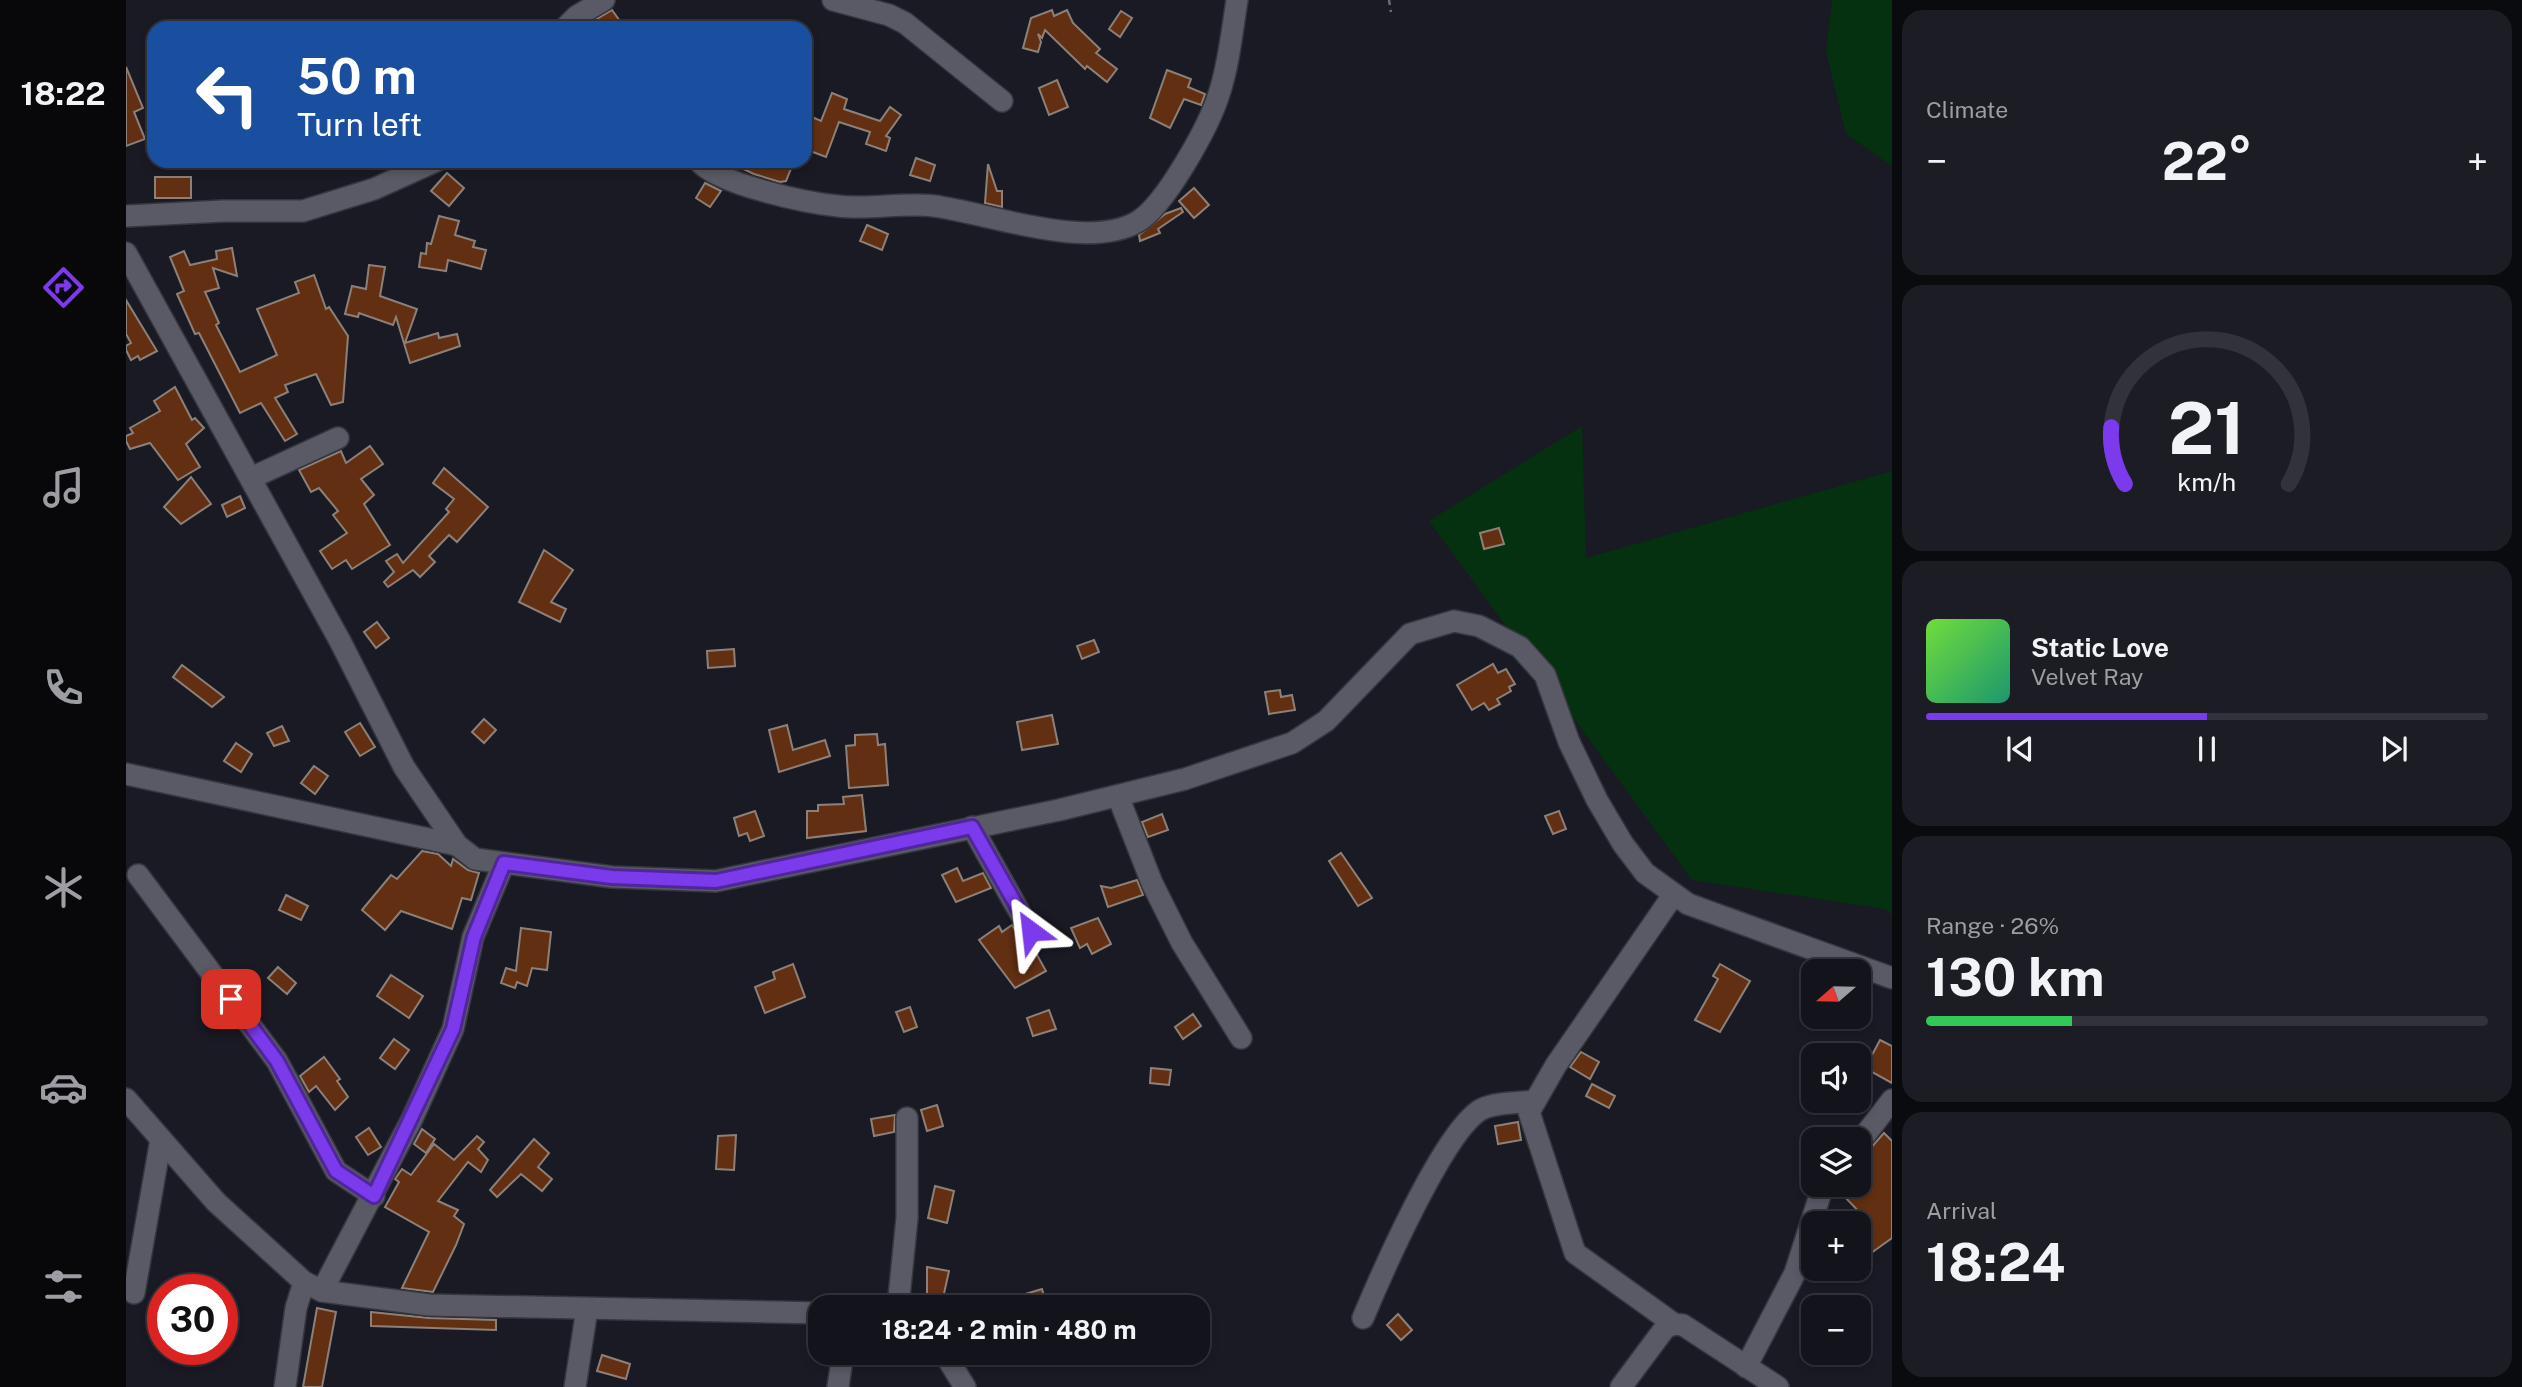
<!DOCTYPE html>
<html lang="en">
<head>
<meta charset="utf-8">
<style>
  :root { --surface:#13141b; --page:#1c1d24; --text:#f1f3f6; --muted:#9d9ea3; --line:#32333a; --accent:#7c3aed }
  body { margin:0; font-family:"Public Sans",sans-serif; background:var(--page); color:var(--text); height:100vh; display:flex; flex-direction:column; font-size:26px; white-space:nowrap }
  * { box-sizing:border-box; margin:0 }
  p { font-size:23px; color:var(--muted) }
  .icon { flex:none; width:38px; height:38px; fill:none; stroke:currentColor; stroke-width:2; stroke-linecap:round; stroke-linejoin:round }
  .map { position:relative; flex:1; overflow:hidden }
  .sheet { display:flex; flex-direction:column; gap:10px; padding:10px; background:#0a0b0f; width:630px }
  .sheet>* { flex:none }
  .banner { position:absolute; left:21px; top:21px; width:665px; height:147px; border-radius:21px; box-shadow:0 4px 10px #0003,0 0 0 2px var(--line); background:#1a4fa0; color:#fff; overflow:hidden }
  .needle { width:46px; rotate:250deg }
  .buttons { position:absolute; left:1675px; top:959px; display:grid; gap:14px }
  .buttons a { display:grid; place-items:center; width:70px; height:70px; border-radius:14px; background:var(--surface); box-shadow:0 4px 10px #0003,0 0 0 2px var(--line); font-size:35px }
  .speed { position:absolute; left:21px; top:1274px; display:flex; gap:14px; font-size:35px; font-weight:700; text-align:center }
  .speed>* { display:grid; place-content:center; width:91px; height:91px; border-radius:50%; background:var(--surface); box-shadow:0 4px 10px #0003,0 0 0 2px var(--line); line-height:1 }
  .speed .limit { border:10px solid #d22; background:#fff; color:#111 }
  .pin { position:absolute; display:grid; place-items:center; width:60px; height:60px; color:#fff; margin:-30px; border-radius:14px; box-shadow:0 4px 10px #0006 }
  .me { position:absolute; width:77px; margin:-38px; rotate:330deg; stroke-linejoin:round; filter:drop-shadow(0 0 5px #0008) }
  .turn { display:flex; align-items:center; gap:24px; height:147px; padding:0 35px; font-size:32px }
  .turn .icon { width:91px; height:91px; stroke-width:2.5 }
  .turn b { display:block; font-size:49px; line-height:60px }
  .big { font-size:52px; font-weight:700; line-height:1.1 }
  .sheet .tile { flex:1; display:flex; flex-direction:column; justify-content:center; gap:10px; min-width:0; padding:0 24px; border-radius:21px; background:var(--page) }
  .sheet .dial { align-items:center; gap:0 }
  .dial svg { height:182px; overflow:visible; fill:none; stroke:var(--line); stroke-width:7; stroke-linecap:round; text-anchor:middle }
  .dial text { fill:var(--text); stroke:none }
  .song { display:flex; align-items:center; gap:21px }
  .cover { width:84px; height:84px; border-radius:10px; background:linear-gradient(135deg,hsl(100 70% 55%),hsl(160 70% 35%)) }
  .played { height:7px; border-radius:4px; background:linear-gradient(90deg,var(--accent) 50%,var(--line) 50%) }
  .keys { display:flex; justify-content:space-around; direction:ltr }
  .heat { display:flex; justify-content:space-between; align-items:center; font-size:38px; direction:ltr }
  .charge { height:10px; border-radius:5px; background:linear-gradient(90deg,#34c759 26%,var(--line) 0) }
  .trip { position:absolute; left:682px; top:1295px; width:402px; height:70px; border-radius:21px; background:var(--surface); box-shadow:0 4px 10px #0003,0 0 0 2px var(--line); font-weight:700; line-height:70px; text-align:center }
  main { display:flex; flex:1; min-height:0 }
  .tab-bar { display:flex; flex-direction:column; width:126px; justify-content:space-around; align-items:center; background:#08080b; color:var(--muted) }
  .tab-bar .icon { width:49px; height:49px }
  .tab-bar .active { color:var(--accent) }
  .tab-bar b { font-size:32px; color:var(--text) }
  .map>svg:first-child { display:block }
</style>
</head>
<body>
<main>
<nav class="tab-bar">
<b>18:22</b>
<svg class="icon active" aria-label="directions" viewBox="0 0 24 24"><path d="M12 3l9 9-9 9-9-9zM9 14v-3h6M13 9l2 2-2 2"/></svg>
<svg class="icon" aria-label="music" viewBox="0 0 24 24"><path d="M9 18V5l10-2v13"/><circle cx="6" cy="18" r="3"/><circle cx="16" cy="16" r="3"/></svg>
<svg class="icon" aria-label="phone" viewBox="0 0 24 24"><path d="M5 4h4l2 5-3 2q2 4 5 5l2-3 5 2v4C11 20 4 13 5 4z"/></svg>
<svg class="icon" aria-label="climate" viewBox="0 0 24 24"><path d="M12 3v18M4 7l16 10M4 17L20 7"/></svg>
<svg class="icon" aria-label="car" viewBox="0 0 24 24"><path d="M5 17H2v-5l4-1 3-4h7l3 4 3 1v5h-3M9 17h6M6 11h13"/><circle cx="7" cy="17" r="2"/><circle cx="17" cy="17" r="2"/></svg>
<svg class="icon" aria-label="filters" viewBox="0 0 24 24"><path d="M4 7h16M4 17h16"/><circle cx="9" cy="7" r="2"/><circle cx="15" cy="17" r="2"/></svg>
</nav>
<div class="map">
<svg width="1766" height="1387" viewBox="0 0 1766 1387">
  <rect width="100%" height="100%" fill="#191a24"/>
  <g fill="#053110">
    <polygon points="1706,0 1766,0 1766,166 1720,134 1700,51"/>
    <polygon points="1456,426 1460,558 1766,471 1766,916 1760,909 1566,880 1303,521"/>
  </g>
  <g fill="#622f12" stroke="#8d8079" stroke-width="2">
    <polygon points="486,10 499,28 458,28 459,26"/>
    <polygon points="926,10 928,16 941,10 947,23 974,49 970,53 991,69 981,82 961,66 959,69 919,30 916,38 912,34 915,42 912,52 897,48 905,18"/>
    <polygon points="995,11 1006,18 994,37 983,29"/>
    <polygon points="0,67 17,108 8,112 19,139 0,146"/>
    <polygon points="1041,70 1065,79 1062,87 1079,94 1075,105 1058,99 1044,128 1024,118"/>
    <polygon points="931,80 942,107 923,115 913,88"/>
    <polygon points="706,93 721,99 718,109 754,121 764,107 775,115 760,136 764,138 760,151 740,144 744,132 713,122 700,157 679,149 679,114 695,121"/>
    <polygon points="790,158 809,165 804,181 784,175"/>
    <polygon points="600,161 668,161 660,181 654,182 628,174"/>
    <polygon points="862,164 871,191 876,191 876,207 859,203"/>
    <polygon points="321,173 338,188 323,206 305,191"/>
    <rect x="29" y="177" width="36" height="21"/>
    <polygon points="579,183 595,191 584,207 570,198"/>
    <polygon points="1068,188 1083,205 1068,218 1053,201"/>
    <polygon points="1055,208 1057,212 1032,229 1034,233 1014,241 1013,235 1039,214"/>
    <polygon points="313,216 333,221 329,235 349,241 347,247 360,250 355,269 322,260 320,271 293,267 295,253 300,254 301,243 305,244"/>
    <polygon points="741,225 762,234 756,250 734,241"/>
    <polygon points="106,248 111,276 87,268 93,288 79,292 93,323 90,325 114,372 151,355 131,309 173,293 169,282 188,275 200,309 203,307 222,336 217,402 205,405 190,374 159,385 162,392 149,398 171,434 159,441 135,403 114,413 73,333 69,334 51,294 58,291 44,257 58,251 64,265 91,259 90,251"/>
    <polygon points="243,265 259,267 254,296 291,309 279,343 312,333 313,338 331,334 334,346 284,363 270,317 267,325 233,313 232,317 219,314 226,286 240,289"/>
    <polygon points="0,300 31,351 14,360 12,356 5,360 0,350 0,346 5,343 0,334"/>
    <polygon points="49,387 66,420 69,418 78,428 60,444 74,467 52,480 24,443 4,449 0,441 0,436 7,433 4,428 34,411 28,401"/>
    <polygon points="244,446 257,464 235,479 248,495 238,504 264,545 226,569 220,560 206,569 194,551 221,533 207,515 212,511 193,488 185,492 173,470 215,451 220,463"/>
    <polygon points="318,468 362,507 331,542 323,535 303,556 309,562 294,577 287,570 262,587 258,582 268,572 260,561 271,554 277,563 323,512 320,509 328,499 307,483"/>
    <polygon points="65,477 85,504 55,524 38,507"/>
    <polygon points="114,496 119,508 101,517 96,505"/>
    <polygon points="1373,528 1378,544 1358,549 1354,533"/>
    <polygon points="418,550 447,570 425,602 440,609 434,622 393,602"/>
    <polygon points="251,622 263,638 250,648 238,632"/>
    <polygon points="968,640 973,652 956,659 951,646"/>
    <polygon points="608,649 609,666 582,668 581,651"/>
    <polygon points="1367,664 1372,673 1380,669 1389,684 1383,687 1385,691 1371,699 1374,704 1363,710 1358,703 1346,710 1331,685"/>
    <polygon points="56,665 85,687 98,697 86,707 47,677"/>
    <polygon points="1154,690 1155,697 1166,695 1169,710 1143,714 1139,692"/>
    <polygon points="926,715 932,744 896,750 891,722"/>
    <polygon points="358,719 370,730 358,743 346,732"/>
    <polygon points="234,723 249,747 234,756 219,732"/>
    <polygon points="661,725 667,750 699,740 704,756 653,772 643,730"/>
    <polygon points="156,726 163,741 148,746 141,733"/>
    <polygon points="751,734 752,745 759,744 762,785 723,788 720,746 729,745 729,735"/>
    <polygon points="110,743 126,754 115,772 98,761"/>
    <polygon points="188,766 202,776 189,794 175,783"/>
    <polygon points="736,795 740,831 681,838 681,811 692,811 692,805 718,804 717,797"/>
    <polygon points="629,811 638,836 624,841 621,833 613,836 608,818"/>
    <polygon points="1433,811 1440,829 1427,834 1419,816"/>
    <polygon points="1036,814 1042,830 1022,837 1016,822"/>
    <polygon points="296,851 312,854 325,866 327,859 342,870 353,873 345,900 336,898 326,929 275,911 259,930 236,910 265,875 271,879"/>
    <polygon points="1215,853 1246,898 1232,906 1203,861"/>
    <polygon points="831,868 837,881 857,873 865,888 830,902 816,875"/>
    <polygon points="1011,880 1017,895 982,907 975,886 985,888"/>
    <polygon points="160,895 182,906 175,920 153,910"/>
    <polygon points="972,918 985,944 966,954 961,944 954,948 945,928"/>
    <polygon points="886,925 897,942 905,944 920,971 889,988 853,940 873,926 876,932"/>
    <polygon points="395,928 425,932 421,970 406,968 401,986 391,982 389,988 375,983 380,968 390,971"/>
    <polygon points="667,964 679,997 639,1013 629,987 649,979 647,972"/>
    <polygon points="1594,964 1624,981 1594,1032 1569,1020 1592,979 1587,976"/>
    <polygon points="152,967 170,983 161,994 142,978"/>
    <polygon points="265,975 297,996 283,1018 251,996"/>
    <polygon points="784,1007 791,1027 778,1032 770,1012"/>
    <polygon points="923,1010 930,1029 907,1036 901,1018"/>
    <polygon points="1067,1014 1075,1026 1057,1039 1049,1027"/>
    <polygon points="268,1039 283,1050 269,1069 254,1058"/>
    <polygon points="1754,1040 1766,1046 1766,1083 1739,1068"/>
    <polygon points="1455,1052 1473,1062 1464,1079 1444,1067"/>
    <polygon points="198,1057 214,1079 211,1081 222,1097 209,1110 190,1086 183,1092 174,1076"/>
    <polygon points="1025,1068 1045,1070 1043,1085 1024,1083"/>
    <polygon points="1466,1084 1489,1096 1483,1108 1460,1096"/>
    <polygon points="811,1105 817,1126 801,1131 795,1110"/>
    <polygon points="769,1115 768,1132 748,1136 745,1119"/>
    <polygon points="1392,1122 1395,1140 1372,1144 1369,1126"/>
    <polygon points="243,1128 255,1147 242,1155 230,1137"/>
    <polygon points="296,1129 309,1139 300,1153 288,1144"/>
    <polygon points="1758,1133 1766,1141 1766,1238 1741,1256 1732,1245 1732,1230 1743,1222 1713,1191 1719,1185 1732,1185 1732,1162"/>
    <polygon points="610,1135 608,1170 590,1169 592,1136"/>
    <polygon points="351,1136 358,1142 352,1149 362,1160 355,1172 342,1162 312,1201 332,1210 328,1216 338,1224 330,1245 307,1292 276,1288 303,1232 259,1207 273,1182 269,1179 276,1169 285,1175 308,1144 328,1160"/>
    <polygon points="408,1139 423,1153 412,1167 426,1179 416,1191 395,1174 371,1197 364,1190"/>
    <polygon points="809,1186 828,1191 821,1223 802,1218"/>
    <polygon points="801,1267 823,1271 817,1298 801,1295"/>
    <polygon points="916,1289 921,1307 899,1307 896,1295"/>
    <polygon points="191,1308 210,1312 196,1387 177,1387"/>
    <polygon points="245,1312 303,1318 370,1320 370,1330 245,1326"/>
    <polygon points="1272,1314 1286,1330 1275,1340 1261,1325"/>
    <polygon points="476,1355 504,1364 500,1379 471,1371"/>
  </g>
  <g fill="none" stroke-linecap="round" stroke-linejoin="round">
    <g stroke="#36373e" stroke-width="24">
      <g id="minor">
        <polyline points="707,0 763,15 779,23 876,101"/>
        <polyline points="439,28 451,16 478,0"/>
        <path d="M 573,161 C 590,184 682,203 712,206 C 744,210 776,202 808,206 C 862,213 961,251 1011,222 C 1039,206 1083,126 1093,94 C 1103,64 1106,31 1111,0"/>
        <polyline points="0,216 97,211 177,211 248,189 310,161"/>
        <polyline points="0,253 214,641 278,767 331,845 349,859 486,877 590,881 933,810 1059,779 1166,743 1200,721 1284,634 1328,621 1353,626 1394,647 1419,675 1443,742 1471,800 1497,844 1519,873 1562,904 1766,978"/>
        <polyline points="125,478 212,438"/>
        <polyline points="0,774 331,845"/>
        <polyline points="992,796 1026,883 1056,943 1115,1038"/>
        <polyline points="846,827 904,931"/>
        <polyline points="12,875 151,1061 210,1171 248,1196"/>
        <polyline points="1548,894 1430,1065 1403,1112 1449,1253 1548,1324 1557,1325 1652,1387"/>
        <polyline points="0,1099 90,1202 178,1282 196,1291 303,1305 695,1313"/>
        <polyline points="1732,1144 1766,1100"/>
        <polyline points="196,1291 286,1119 327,1029 347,937 378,863"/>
        <polyline points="8,1293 35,1139"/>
        <polyline points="772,1307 781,1218 781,1118"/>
        <path d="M 1237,1318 C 1255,1275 1319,1128 1356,1109 C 1370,1102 1394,1103 1409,1101"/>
        <polyline points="818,1353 839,1387"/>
        <polyline points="1620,1367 1669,1273 1695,1192 1701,1185"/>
        <polyline points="159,1387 170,1308 178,1282"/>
        <polyline points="449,1387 461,1309"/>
        <polyline points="712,1387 717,1353"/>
        <polyline points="1495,1387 1539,1328 1548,1324"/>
      </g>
    </g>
    <polyline stroke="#6b6c74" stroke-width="2.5" stroke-dasharray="5 5" stroke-linecap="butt" points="1263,0 1265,12"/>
    <use href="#minor" stroke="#595a66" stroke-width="21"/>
  </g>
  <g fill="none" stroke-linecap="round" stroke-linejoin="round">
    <g stroke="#51269a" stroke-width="18">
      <polyline id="route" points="105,999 151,1061 210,1171 248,1196 327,1029 348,937 378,863 486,877 590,881 846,827 905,931"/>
    </g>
    <use href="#route" stroke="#7c3aed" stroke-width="12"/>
  </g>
</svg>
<div class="buttons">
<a><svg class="needle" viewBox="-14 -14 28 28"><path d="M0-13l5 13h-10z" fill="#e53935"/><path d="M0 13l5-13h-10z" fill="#9d9ea3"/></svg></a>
<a><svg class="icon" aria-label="sound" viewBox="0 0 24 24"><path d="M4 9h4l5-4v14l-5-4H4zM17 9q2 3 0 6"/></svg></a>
<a><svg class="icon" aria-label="layers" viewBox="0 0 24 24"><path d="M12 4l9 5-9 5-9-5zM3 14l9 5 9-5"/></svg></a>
<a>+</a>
<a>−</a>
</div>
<div class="speed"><div class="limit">30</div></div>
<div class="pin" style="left:105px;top:999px;background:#d93025"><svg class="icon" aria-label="arrive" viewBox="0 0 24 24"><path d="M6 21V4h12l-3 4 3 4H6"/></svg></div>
<svg class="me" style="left:905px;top:931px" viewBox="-20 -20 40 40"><path d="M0-17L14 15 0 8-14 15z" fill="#7c3aed" stroke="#fff" stroke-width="4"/></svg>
<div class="trip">18:24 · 2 min · 480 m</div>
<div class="banner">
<div class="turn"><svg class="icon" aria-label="left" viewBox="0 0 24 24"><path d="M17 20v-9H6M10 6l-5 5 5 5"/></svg><div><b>50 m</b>Turn left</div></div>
</div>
</div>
<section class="sheet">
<div class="tile"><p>Climate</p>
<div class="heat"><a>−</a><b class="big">22°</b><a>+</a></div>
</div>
<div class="tile dial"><svg viewBox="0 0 100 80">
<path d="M14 69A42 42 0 1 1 86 69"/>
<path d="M14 69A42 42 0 0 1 8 44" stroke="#7c3aed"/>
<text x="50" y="56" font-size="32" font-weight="700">21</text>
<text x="50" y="72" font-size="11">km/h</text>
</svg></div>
<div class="tile">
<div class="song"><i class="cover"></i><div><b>Static Love</b><p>Velvet Ray</p></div></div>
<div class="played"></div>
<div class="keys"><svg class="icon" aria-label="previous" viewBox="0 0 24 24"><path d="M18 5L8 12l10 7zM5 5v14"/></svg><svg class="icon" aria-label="pause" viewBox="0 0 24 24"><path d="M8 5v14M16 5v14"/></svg><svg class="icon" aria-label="next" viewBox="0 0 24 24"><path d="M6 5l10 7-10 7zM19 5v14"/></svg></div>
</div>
<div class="tile"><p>Range · 26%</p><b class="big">130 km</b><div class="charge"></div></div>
<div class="tile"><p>Arrival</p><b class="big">18:24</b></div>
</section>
</main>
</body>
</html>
